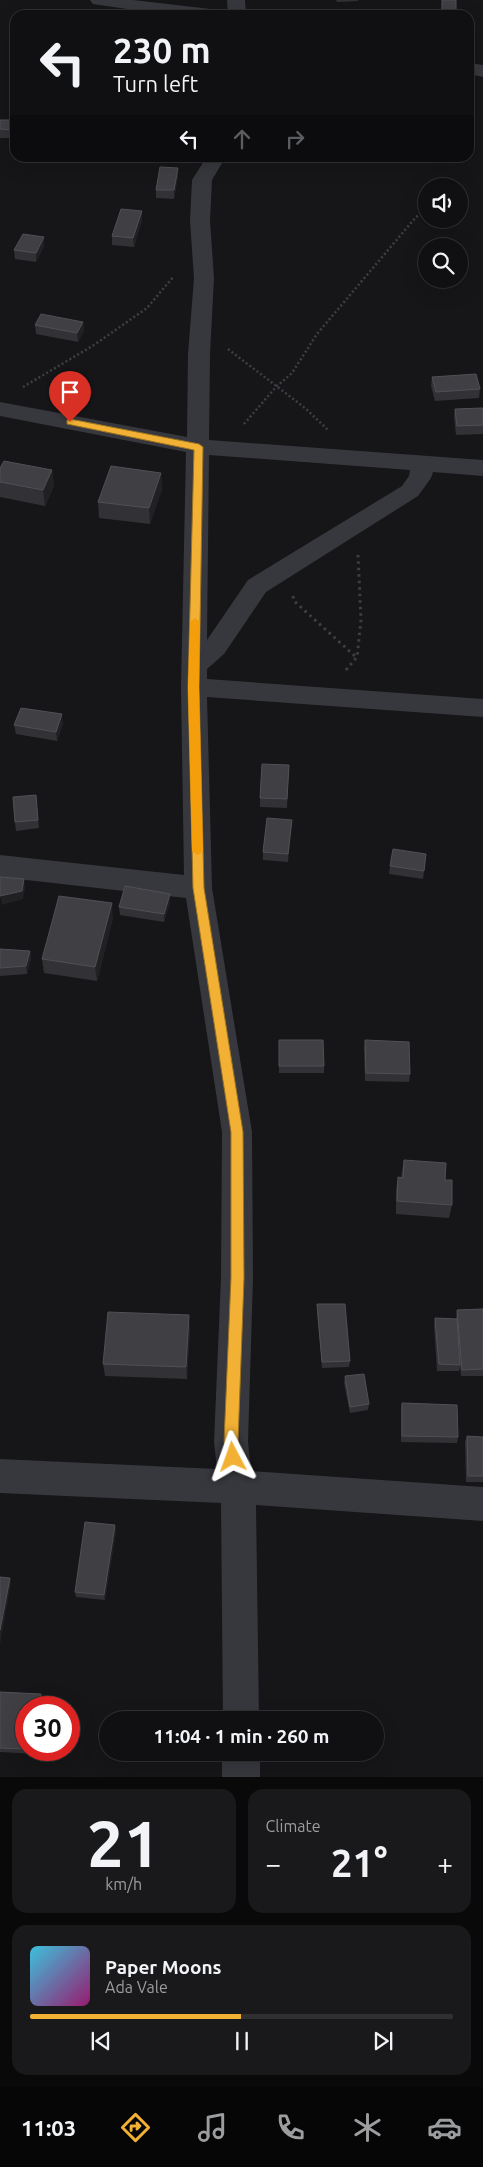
<!DOCTYPE html>
<html lang="en">
<head>
<meta charset="utf-8">
<style>
  :root { --surface:#101012; --page:#19191b; --text:#f1f3f6; --muted:#9c9d9f; --line:#303032; --accent:#f2b134 }
  body { margin:0; font-family:Ubuntu,sans-serif; background:var(--page); color:var(--text); height:100vh; display:flex; flex-direction:column; font-size:19px; white-space:nowrap }
  * { box-sizing:border-box; margin:0 }
  p { font-size:16px; color:var(--muted) }
  .icon { flex:none; width:28px; height:28px; fill:none; stroke:currentColor; stroke-width:2; stroke-linecap:round; stroke-linejoin:round }
  .map { position:relative; height:1777px; overflow:hidden }
  .panel { display:flex; flex-direction:column; gap:12px; padding:12px; background:#09090a; flex:1 }
  .panel>* { flex:none }
  .banner { position:absolute; left:10px; top:10px; width:464px; height:152px; border-radius:15px; box-shadow:0 5px 20px #0002,0 0 0 1px var(--line); background:#101012; color:var(--text); overflow:hidden }
  .tools { position:absolute; left:418px; top:178px; display:grid; gap:10px }
  .tools a { display:grid; place-items:center; width:50px; height:50px; border-radius:50%; background:var(--surface); box-shadow:0 5px 20px #0002,0 0 0 1px var(--line); font-size:25px }
  .speed { position:absolute; left:15px; top:1696px; display:flex; gap:10px; font-size:25px; font-weight:700; text-align:center }
  .speed>* { display:grid; place-content:center; width:65px; height:65px; border-radius:50%; background:var(--surface); box-shadow:0 5px 20px #0002,0 0 0 1px var(--line); line-height:1 }
  .speed .limit { border:8px solid #d22; background:#fff; color:#111 }
  .pin { position:absolute; display:grid; place-items:center; width:42px; height:42px; color:#fff; margin:-51px -21px; border-radius:50% 50% 50% 0; rotate:-45deg; box-shadow:0 0 5px #0007 }
  .pin .icon { rotate:45deg }
  .me { position:absolute; width:55px; margin:-28px; rotate:356deg; stroke-linejoin:round; filter:drop-shadow(0 0 4px #0008) }
  .turn { display:flex; align-items:center; gap:18px; height:105px; padding:0 20px; font-size:22px }
  .turn .icon { width:65px; height:65px; stroke-width:2.5 }
  .turn b { display:block; font-size:35px; line-height:42px }
  .lanes { display:flex; align-items:center; height:48px; padding:0 20px; background:#0003; justify-content:center; gap:25px; direction:ltr }
  .lanes .off { opacity:.35 }
  .big { font-size:38px; font-weight:600; line-height:1.1 }
  .panel .card { flex:1; display:flex; flex-direction:column; justify-content:center; gap:8px; min-width:0; padding:0 18px; border-radius:15px; background:var(--page) }
  .panel .dial { align-items:center; gap:0 }
  .dial b { font-size:65px; line-height:1 }
  .song { display:flex; align-items:center; gap:15px }
  .cover { width:60px; height:60px; border-radius:8px; background:linear-gradient(135deg,hsl(190 70% 55%),hsl(320 70% 35%)) }
  .played { height:5px; border-radius:2px; background:linear-gradient(90deg,var(--accent) 50%,var(--line) 50%) }
  .keys { display:flex; justify-content:space-around; direction:ltr }
  .heat { display:flex; justify-content:space-between; align-items:center; font-size:28px; direction:ltr }
  .panel .tiles { flex:1; display:grid; gap:12px; grid-template-columns:1fr 1fr }
  .card:last-child { grid-column:span 2 }
  .trip { position:absolute; left:99px; top:1711px; width:285px; height:50px; border-radius:25px; background:var(--surface); box-shadow:0 5px 20px #0002,0 0 0 1px var(--line); font-weight:600; line-height:50px; text-align:center }
  .tabs { display:flex; height:80px; justify-content:space-around; align-items:center; background:#060607; color:var(--muted) }
  .tabs .icon { width:35px; height:35px }
  .tabs .active { color:var(--accent) }
  .tabs b { font-size:22px; color:var(--text) }
  .map>svg:first-child { display:block }
</style>
</head>
<body>
<div class="map">
<svg width="483" height="1777" viewBox="0 0 483 1777">
  <rect width="100%" height="100%" fill="#161618"/>
  <g fill="none" stroke-linecap="round" stroke-linejoin="round">
    <g stroke="#3d3f44" stroke-width="2.5" stroke-dasharray="2 2.5" stroke-linecap="butt">
      <polyline points="228,349 305,408 328,430"/>
      <polyline points="23,387 94,345 147,308 174,276"/>
      <polyline points="244,424 276,387 292,373 317,334 416,217 426,210"/>
    </g>
    <g stroke="#3d3f44" stroke-width="3" stroke-dasharray="2.5 4" stroke-linecap="butt">
      <polyline points="293,596 294,601 356,657"/>
      <polyline points="346,670 357,657 361,620 358,555"/>
    </g>
    <g fill="#37383d" fill-rule="evenodd">
      <polygon points="90,0 133,0 219,10 225,11 228,15 170,15 99,5 93,4"/>
      <polygon points="227,0 245,0 246,15 228,15"/>
      <polygon points="469,63 483,65 483,77 469,74"/>
      <path d="M 206,158 L 225,158 L 212,180 L 210,221 L 214,278 L 210,354 L 209,440 L 483,460 L 483,476 L 433,472 L 431,478 L 418,496 L 266,592 L 224,654 L 207,669 L 207,679 L 483,699 L 483,717 L 207,697 L 212,888 L 252,1132 L 253,1278 L 248,1442 L 251,1471 L 483,1487 L 483,1521 L 256,1505 L 259,1720 L 223,1720 L 221,1503 L 0,1493 L 0,1459 L 217,1469 L 214,1442 L 221,1278 L 222,1132 L 186,898 L 0,877 L 0,855 L 184,875 L 181,687 L 186,452 L 0,416 L 0,402 L 187,437 L 188,354 L 194,278 L 190,221 L 192,180 ZM 209,455 L 410,470 L 409,476 L 402,486 L 248,580 L 207,640 Z"/>
      <rect x="222" y="1752" width="38" height="25"/>
    </g>
  </g>
  <g fill="#323236">
    <polygon points="336,0 358,0 358,1 337,2"/>
    <polygon points="442,0 456,12 456,15 441,15"/>
    <rect x="0" y="120" width="15" height="18"/>
    <polygon points="178,168 178,176 174,199 156,198 156,190"/>
    <polygon points="142,211 142,220 134,247 112,245 112,236"/>
    <polygon points="44,237 44,246 36,262 15,259 14,250"/>
    <polygon points="83,322 84,331 78,342 36,334 35,325"/>
    <polygon points="432,377 480,389 479,398 435,401 431,386"/>
    <polygon points="483,408 483,434 456,435 454,417 455,409"/>
    <polygon points="0,468 52,470 54,486 45,506 0,497"/>
    <polygon points="161,473 162,489 150,524 99,518 98,502"/>
    <polygon points="63,723 57,741 16,734 14,725"/>
    <polygon points="289,765 287,808 260,807 260,798"/>
    <polygon points="36,795 39,828 16,831 15,822"/>
    <polygon points="291,828 288,862 263,860 263,852"/>
    <polygon points="426,854 423,879 389,874 390,866"/>
    <polygon points="170,902 164,922 120,915 119,907"/>
    <polygon points="113,918 97,981 44,973 42,959"/>
    <polygon points="0,949 30,951 31,959 27,974 0,976"/>
    <polygon points="279,1040 324,1066 324,1073 279,1073"/>
    <polygon points="365,1040 410,1074 409,1082 365,1081 364,1048"/>
    <polygon points="404,1160 445,1180 452,1205 449,1218 396,1214 396,1190 398,1177 401,1177"/>
    <polygon points="317,1304 350,1361 349,1367 322,1368 317,1311"/>
    <polygon points="483,1309 483,1376 461,1376 460,1367 459,1371 437,1371 434,1325 435,1318 456,1319 457,1310"/>
    <polygon points="190,1327 187,1379 105,1376 103,1364"/>
    <polygon points="345,1376 369,1404 368,1410 350,1413 344,1383"/>
    <polygon points="402,1403 458,1437 457,1443 401,1442 401,1409"/>
    <polygon points="467,1436 483,1437 483,1482 466,1482 465,1442"/>
    <polygon points="116,1531 105,1600 76,1597 75,1592"/>
    <polygon points="0,1692 42,1699 26,1708 26,1750 36,1750 36,1754 0,1752"/>
  </g>
  <g fill="#212124">
    <polygon points="178,168 178,176 174,199 174,190"/>
    <polygon points="142,211 142,220 134,247 133,238"/>
    <polygon points="44,237 44,246 36,262 36,253"/>
    <polygon points="83,322 84,331 78,342 77,333"/>
    <polygon points="52,470 54,486 45,506 43,490"/>
    <polygon points="161,473 162,489 150,524 149,508"/>
    <polygon points="62,714 63,723 57,741 56,732"/>
    <polygon points="292,820 291,828 288,862 288,854"/>
    <polygon points="24,879 25,888 23,899 2,905 0,896"/>
    <polygon points="170,894 170,902 164,922 164,914"/>
    <polygon points="112,903 113,918 97,981 95,967"/>
    <polygon points="30,951 31,959 27,974 26,966"/>
    <polygon points="189,1315 190,1327 187,1379 186,1367"/>
    <polygon points="115,1525 116,1531 105,1600 104,1595"/>
    <polygon points="10,1578 11,1583 0,1645 0,1630"/>
    <polygon points="41,1694 42,1699 41,1708 39,1708"/>
  </g>
  <g fill="#3f3f44" stroke="#4f5156">
    <rect x="442" y="0" width="14" height="12"/>
    <polygon points="0,120 15,120 15,130 0,129"/>
    <polygon points="160,167 178,168 174,190 156,190"/>
    <polygon points="121,209 142,211 133,238 112,236"/>
    <polygon points="23,234 44,237 36,253 14,250"/>
    <polygon points="41,314 83,322 77,333 35,325"/>
    <polygon points="476,374 480,389 436,392 432,377"/>
    <polygon points="483,408 483,425 457,426 455,409"/>
    <polygon points="4,461 52,470 43,490 0,482 0,468"/>
    <polygon points="111,466 161,473 149,508 98,502"/>
    <polygon points="21,708 62,714 56,732 14,725"/>
    <polygon points="262,764 289,765 287,799 260,798"/>
    <polygon points="36,795 38,820 15,822 13,797"/>
    <polygon points="267,818 292,820 288,854 263,852"/>
    <polygon points="393,849 426,854 424,871 390,866"/>
    <polygon points="0,877 24,879 22,891 0,896"/>
    <polygon points="125,886 170,894 164,914 119,907"/>
    <polygon points="59,896 112,903 95,967 42,959"/>
    <polygon points="0,949 30,951 26,966 0,968"/>
    <polygon points="279,1040 323,1040 324,1066 279,1066"/>
    <polygon points="365,1040 409,1042 410,1074 366,1073"/>
    <polygon points="404,1160 446,1163 445,1180 452,1180 452,1205 397,1201 398,1177 403,1178"/>
    <polygon points="317,1304 345,1304 350,1361 322,1362"/>
    <polygon points="483,1309 483,1369 462,1370 457,1310"/>
    <polygon points="108,1312 189,1315 186,1367 103,1364"/>
    <polygon points="435,1318 457,1319 460,1365 439,1364"/>
    <polygon points="364,1374 369,1404 350,1407 345,1376"/>
    <polygon points="402,1403 457,1405 458,1437 402,1436"/>
    <polygon points="467,1436 483,1437 483,1476 468,1476"/>
    <polygon points="85,1522 115,1525 104,1595 75,1592"/>
    <polygon points="0,1577 10,1578 0,1630"/>
    <polygon points="0,1692 41,1694 39,1708 26,1708 26,1749 0,1748"/>
  </g>
  <polygon fill="#f2b134" stroke="#9d7322" points="70,419 199,444 203,447 199,687 204,888 243,1132 244,1278 238,1442 240,1457 238,1462 233,1464 228,1462 224,1442 231,1278 231,1132 193,888 188,687 194,450 67,424 67,420"/>
  <polygon fill="#f59e0b" points="195,618 200,622 199,687 203,851 198,855 192,851 188,687 190,622"/>
</svg>
<div class="tools">
<a><svg class="icon" aria-label="sound" viewBox="0 0 24 24"><path d="M4 9h4l5-4v14l-5-4H4zM17 9q2 3 0 6"/></svg></a>
<a><svg class="icon" aria-label="search" viewBox="0 0 24 24"><circle cx="10" cy="10" r="6"/><path d="M15 15l6 6"/></svg></a>
</div>
<div class="speed"><div class="limit">30</div></div>
<div class="pin" style="left:70px;top:422px;background:#d93025"><svg class="icon" aria-label="arrive" viewBox="0 0 24 24"><path d="M6 21V4h12l-3 4 3 4H6"/></svg></div>
<svg class="me" style="left:233px;top:1457px" viewBox="-20 -20 40 40"><path d="M0-17L14 15 0 8-14 15z" fill="#f2b134" stroke="#fff" stroke-width="4"/></svg>
<div class="trip">11:04 · 1 min · 260 m</div>
<div class="banner">
<div class="turn"><svg class="icon" aria-label="left" viewBox="0 0 24 24"><path d="M17 20v-9H6M10 6l-5 5 5 5"/></svg><div><b>230 m</b>Turn left</div></div>
<div class="lanes"><svg class="icon" aria-label="left" viewBox="0 0 24 24"><path d="M17 20v-9H6M10 6l-5 5 5 5"/></svg><svg class="icon off" aria-label="ahead" viewBox="0 0 24 24"><path d="M12 20V5M6 11l6-6 6 6"/></svg><svg class="icon off" aria-label="right" viewBox="0 0 24 24"><path d="M7 20v-9h11M14 6l5 5-5 5"/></svg></div>
</div>
</div>
<section class="panel">
<div class="tiles">
<div class="card dial"><b>21</b><p>km/h</p></div>
<div class="card"><p>Climate</p>
<div class="heat"><a>−</a><b class="big">21°</b><a>+</a></div>
</div>
<div class="card">
<div class="song"><i class="cover"></i><div><b>Paper Moons</b><p>Ada Vale</p></div></div>
<div class="played"></div>
<div class="keys"><svg class="icon" aria-label="previous" viewBox="0 0 24 24"><path d="M18 5L8 12l10 7zM5 5v14"/></svg><svg class="icon" aria-label="pause" viewBox="0 0 24 24"><path d="M8 5v14M16 5v14"/></svg><svg class="icon" aria-label="next" viewBox="0 0 24 24"><path d="M6 5l10 7-10 7zM19 5v14"/></svg></div>
</div>
</div>
</section>
<nav class="tabs">
<b>11:03</b>
<svg class="icon active" aria-label="directions" viewBox="0 0 24 24"><path d="M12 3l9 9-9 9-9-9zM9 14v-3h6M13 9l2 2-2 2"/></svg>
<svg class="icon" aria-label="music" viewBox="0 0 24 24"><path d="M9 18V5l10-2v13"/><circle cx="6" cy="18" r="3"/><circle cx="16" cy="16" r="3"/></svg>
<svg class="icon" aria-label="phone" viewBox="0 0 24 24"><path d="M5 4h4l2 5-3 2q2 4 5 5l2-3 5 2v4C11 20 4 13 5 4z"/></svg>
<svg class="icon" aria-label="climate" viewBox="0 0 24 24"><path d="M12 3v18M4 7l16 10M4 17L20 7"/></svg>
<svg class="icon" aria-label="car" viewBox="0 0 24 24"><path d="M5 17H2v-5l4-1 3-4h7l3 4 3 1v5h-3M9 17h6M6 11h13"/><circle cx="7" cy="17" r="2"/><circle cx="17" cy="17" r="2"/></svg>
</nav>
</body>
</html>
